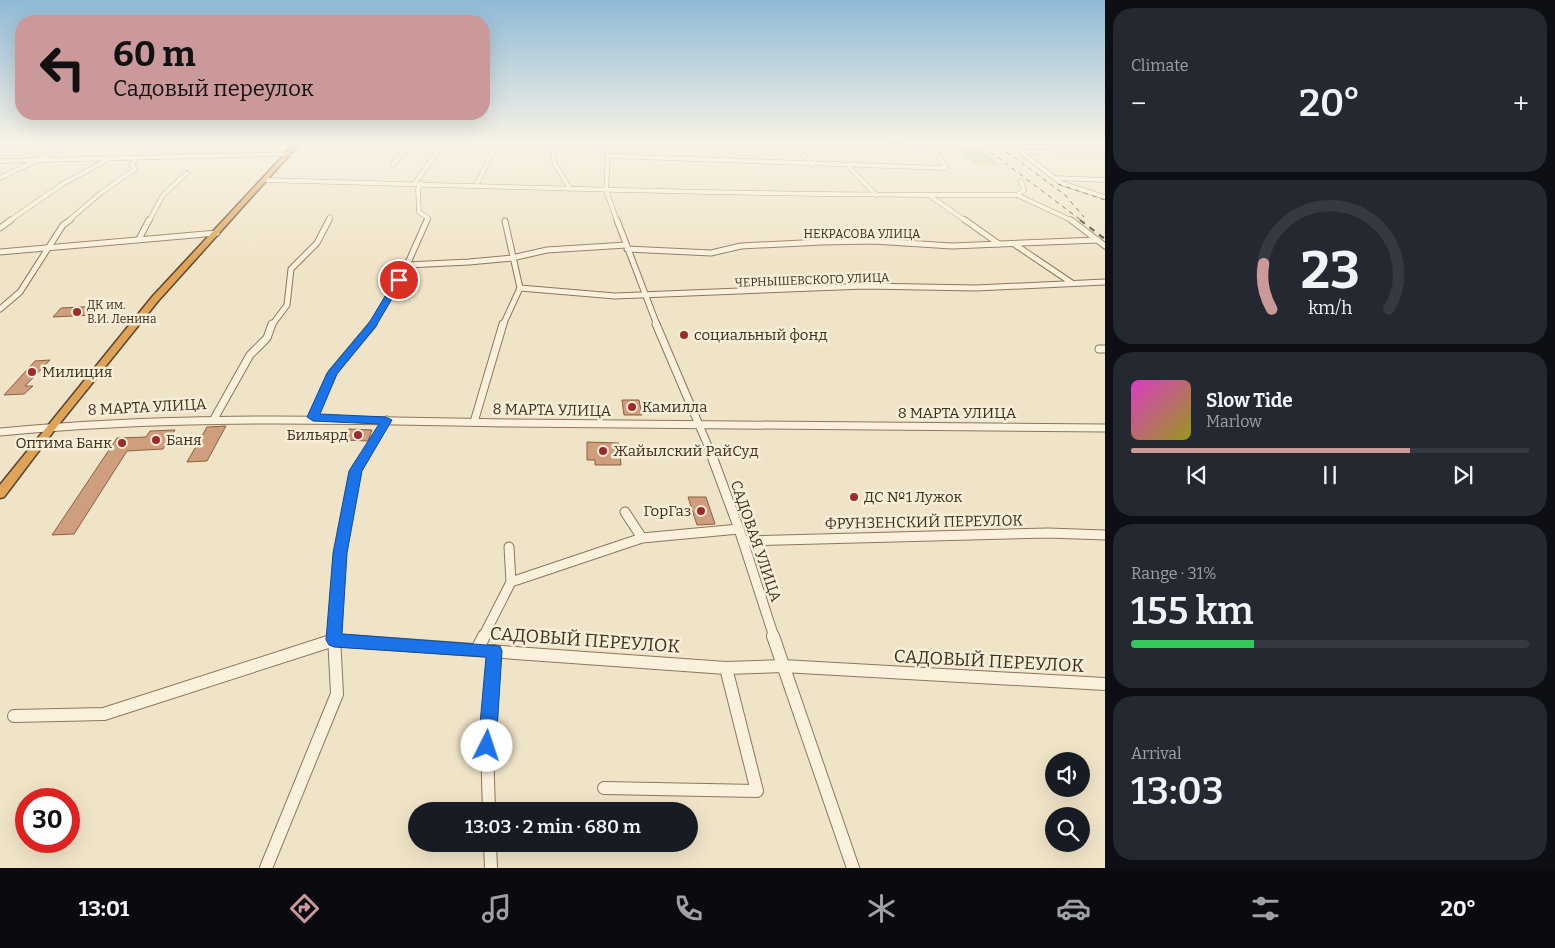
<!DOCTYPE html>
<html lang="en">
<head>
<meta charset="utf-8">
<style>
  :root { --surface:#171b24; --page:#242831; --text:#f1f3f6; --muted:#9ea1a6; --line:#363941; --accent:#cc999b }
  body { margin:0; font-family:Bitter,serif; background:var(--page); color:var(--text); height:100vh; display:flex; flex-direction:column; font-size:19px; white-space:nowrap }
  * { box-sizing:border-box; margin:0 }
  p { font-size:16px; color:var(--muted) }
  .icon { flex:none; width:28px; height:28px; fill:none; stroke:currentColor; stroke-width:2; stroke-linecap:round; stroke-linejoin:round }
  .map { position:relative; flex:1; overflow:hidden }
  .sheet { display:flex; flex-direction:column; gap:8px; padding:8px; background:#0d0f14; width:450px }
  .sheet>* { flex:none }
  .top-card { position:absolute; left:15px; top:15px; width:475px; height:105px; border-radius:20px; box-shadow:0 5px 20px #0002; background:#cc999b; color:#111; overflow:hidden }
  .fabs { position:absolute; left:1045px; top:752px; display:grid; gap:10px }
  .fabs a { display:grid; place-items:center; width:45px; height:45px; border-radius:50%; background:var(--surface); box-shadow:0 5px 20px #0002; font-size:25px }
  .speed { position:absolute; left:15px; top:788px; display:flex; gap:10px; font-size:25px; font-weight:700; text-align:center }
  .speed>* { display:grid; place-content:center; width:65px; height:65px; border-radius:50%; background:var(--surface); box-shadow:0 5px 20px #0002; line-height:1 }
  .speed .limit { border:8px solid #d22; background:#fff; color:#111 }
  .pin { position:absolute; display:grid; place-items:center; width:42px; height:42px; color:#fff; margin:-21px; border:2px solid #fff; border-radius:50%; box-shadow:0 1px 5px #0007 }
  .me { position:absolute; width:55px; margin:-28px; rotate:4deg; stroke-linejoin:round; filter:drop-shadow(0 0 4px #0008) }
  .turn { display:flex; align-items:center; gap:18px; height:105px; padding:0 15px; font-size:22px }
  .turn .icon { width:65px; height:65px; stroke-width:2.5 }
  .turn b { display:block; font-size:35px; line-height:42px }
  .big { font-size:38px; font-weight:600; line-height:1.1 }
  .sheet .card { flex:1; display:flex; flex-direction:column; justify-content:center; gap:8px; min-width:0; padding:0 18px; border-radius:20px; background:var(--page) }
  .sheet .dial { align-items:center; gap:0 }
  .dial svg { height:130px; overflow:visible; fill:none; stroke:var(--line); stroke-width:7; stroke-linecap:round; text-anchor:middle }
  .dial text { fill:var(--text); stroke:none }
  .song { display:flex; align-items:center; gap:15px }
  .cover { width:60px; height:60px; border-radius:8px; background:linear-gradient(135deg,hsl(310 70% 55%),hsl(60 70% 35%)) }
  .played { height:5px; border-radius:2px; background:linear-gradient(90deg,var(--accent) 70%,var(--line) 70%) }
  .keys { display:flex; justify-content:space-around; direction:ltr }
  .heat { display:flex; justify-content:space-between; align-items:center; font-size:28px; direction:ltr }
  .charge { height:8px; border-radius:4px; background:linear-gradient(90deg,#34c759 31%,var(--line) 0) }
  .trip { position:absolute; left:408px; top:802px; width:290px; height:50px; border-radius:25px; background:var(--surface); box-shadow:0 5px 20px #0002; font-weight:600; line-height:50px; text-align:center }
  .dock { display:flex; height:80px; justify-content:space-around; align-items:center; background:#090b0e; color:var(--muted) }
  .dock .icon { width:35px; height:35px }
  .dock .selected { color:var(--accent) }
  .dock b { font-size:22px; color:var(--text) }
  main { display:flex; flex:1; min-height:0 }
  .map>svg:first-child { display:block }
</style>
</head>
<body>
<main>
<div class="map">
<svg width="1105" height="868" viewBox="0 0 1105 868">
  <rect width="100%" height="100%" fill="#f0e4c8"/>
  <polygon fill="#c9cf9b" points="971,147 978,147 1000,165 974,164 958,150 970,149"/>
  <g fill="#cf9f7d" stroke="#8d5f41">
    <polygon points="101,306 93,315 53,317 61,308"/>
    <polygon points="50,360 25,386 33,386 24,394 4,395 35,361"/>
    <polygon points="622,400 639,400 642,415 624,415"/>
    <polygon points="226,426 207,461 187,462 207,427"/>
    <polygon points="349,429 372,430 368,441 344,440"/>
    <polygon points="175,430 163,449 127,451 74,534 52,535 117,438 146,437 150,431"/>
    <polygon points="587,442 619,443 621,465 595,465 595,460 587,460"/>
    <polygon points="688,497 706,497 715,524 697,525"/>
  </g>
  <g fill="none" stroke-linecap="round" stroke-linejoin="round">
    <g stroke="#8d765c" stroke-width="5">
      <g id="minor-far4">
        <polyline points="550,141 555,164 570,189"/>
        <polyline points="606,141 608,156 606,190 617,221"/>
        <polyline points="1088,141 1105,151"/>
        <polyline points="2,145 11,141"/>
        <polyline points="796,146 812,165"/>
        <polyline points="1105,151 1021,152 1061,183 1105,197"/>
        <polyline points="149,156 170,141"/>
        <path d="M 608,156 L 946,168 C 932,141 918,142 890,141"/>
        <polyline points="0,161 289,154"/>
        <polyline points="393,165 412,141"/>
        <polyline points="849,167 876,195"/>
        <polyline points="0,178 77,141"/>
        <polyline points="1055,178 1105,180"/>
        <path d="M 265,180 C 516,187 766,196 1017,195 L 1024,190 L 1021,181"/>
        <polyline points="415,183 445,141"/>
        <polyline points="421,183 418,189 419,212 428,218 427,221"/>
        <polyline points="477,184 498,141"/>
        <polyline points="1017,195 1073,221"/>
        <polyline points="930,196 966,221"/>
        <polyline points="9,221 61,185 110,158"/>
        <polyline points="68,221 102,192 135,169 131,165 138,157"/>
        <polyline points="149,221 163,195 187,173"/>
        <polyline points="329,221 330,217"/>
      </g>
    </g>
    <g stroke="#8d765c" stroke-width="7">
      <g id="minor-far3">
        <polyline points="617,220 657,325"/>
        <polyline points="965,220 999,244"/>
        <polyline points="1071,220 1105,246"/>
        <polyline points="0,228 11,220"/>
        <polyline points="139,239 149,220"/>
        <polyline points="1014,244 1072,283"/>
        <polyline points="627,249 711,253 741,246 822,242 873,241 952,246 1098,240"/>
        <polyline points="0,252 217,233"/>
        <polyline points="407,265 469,262 512,258 547,250 626,245"/>
        <polyline points="520,288 615,296 865,286 976,288 1105,282"/>
        <polyline points="0,309 20,292 63,225 70,220"/>
        <polyline points="272,325 287,305 291,269 317,243 329,220"/>
        <polyline points="372,325 407,265 427,220"/>
        <polyline points="503,325 520,288 505,221"/>
      </g>
    </g>
    <g stroke="#8d765c" stroke-width="9">
      <g id="minor-far2">
        <polyline points="656,324 714,460"/>
        <polyline points="1099,349 1105,349"/>
        <polyline points="215,417 250,355 267,338 272,324"/>
        <polyline points="313,417 332,373 373,324"/>
        <polyline points="474,422 503,324"/>
        <path d="M 0,432 C 170,415 340,420 511,423 C 709,426 907,427 1105,428"/>
        <polyline points="362,460 387,420"/>
      </g>
    </g>
    <g stroke="#8d765c" stroke-width="11">
      <g id="minor-far1">
        <polyline points="713,459 739,529 774,637"/>
        <polyline points="625,512 642,538"/>
        <polyline points="743,541 1048,533 1105,535"/>
        <polyline points="509,547 511,582"/>
        <polyline points="334,637 340,553 355,471 363,459"/>
        <polyline points="483,637 511,582 642,538 739,529"/>
      </g>
    </g>
    <g stroke="#8d765c" stroke-width="14">
      <g id="minor">
        <polyline points="773,636 853,868"/>
        <polyline points="477,650 484,636"/>
        <polyline points="14,716 104,714 334,640 726,668 783,666 1105,684"/>
        <polyline points="604,788 757,791 726,668"/>
        <polyline points="489,811 487,746 494,651"/>
        <polyline points="490,844 491,868"/>
        <polyline points="266,868 337,694 334,636"/>
      </g>
    </g>
    <g stroke="#5b4430" stroke-width="3">
      <polygon id="highway" points="297,141 302,141 158,301 56,428 4,497 0,498 0,485 152,297"/>
    </g>
    <use href="#minor-far4" stroke="#faf1dc" stroke-width="4"/>
    <use href="#minor-far3" stroke="#faf1dc" stroke-width="5"/>
    <use href="#minor-far2" stroke="#faf1dc" stroke-width="7"/>
    <use href="#minor-far1" stroke="#faf1dc" stroke-width="9"/>
    <use href="#minor" stroke="#faf1dc" stroke-width="12"/>
    <use href="#highway" fill="#e0a458" fill-rule="evenodd"/>
    <g stroke="#3d2e20" stroke-width="1" stroke-dasharray="4.5 4.5" stroke-linecap="butt">
      <polyline points="976,141 1082,221"/>
      <polyline points="992,141 1065,195 1084,217"/>
      <polyline points="1058,184 1105,200"/>
    </g>
    <polyline stroke="#3d2e20" stroke-width="2" stroke-dasharray="6 6" stroke-linecap="butt" points="1080,220 1105,239"/>
  </g>
  <linearGradient id="sky" x2="0" y2="1"><stop stop-color="#8fbad6"/><stop offset="0.54" stop-color="#f8f3e6"/><stop offset="1" stop-color="#f8f3e6" stop-opacity="0"/></linearGradient>
  <rect width="1105" height="263" fill="url(#sky)"/>
  <polygon fill="#1a73e8" stroke="#114b97" points="396,278 403,280 376,326 337,374 320,414 386,417 392,420 362,471 347,553 342,634 500,646 502,651 496,746 494,753 487,755 481,753 478,746 486,657 334,647 329,645 326,640 333,553 349,471 379,424 313,421 307,417 327,373 369,323"/>
  <g fill="#9e2a2b" stroke="#f7eed8" stroke-width="2">
    <circle cx="77" cy="312" r="5"/>
    <circle cx="684" cy="335" r="5"/>
    <circle cx="32" cy="372" r="5"/>
    <circle cx="632" cy="407" r="5"/>
    <circle cx="358" cy="435" r="5"/>
    <circle cx="156" cy="440" r="5"/>
    <circle cx="122" cy="443" r="5"/>
    <circle cx="603" cy="451" r="5"/>
    <circle cx="854" cy="497" r="5"/>
    <circle cx="701" cy="511" r="5"/>
  </g>
  <g text-anchor="middle" stroke-width="5" stroke-linejoin="round" paint-order="stroke">
    <g font-size="12" fill="#3d2e20" stroke="#f7eed8">
      <text x="862" y="238">НЕКРАСОВА УЛИЦА</text>
      <text transform="translate(812 280) rotate(-2)" y="4">ЧЕРНЫШЕВСКОГО УЛИЦА</text>
    </g>
    <g font-size="12" fill="#3d2e20" stroke="#f7eed8" text-anchor="start">
      <text x="87" y="309">ДК им.<tspan x="87" dy="14">В.И. Ленина</tspan></text>
    </g>
    <g font-size="15" fill="#3d2e20" stroke="#f7eed8" text-anchor="start">
      <text x="694" y="340">социальный фонд</text>
      <text x="42" y="377">Милиция</text>
      <text x="642" y="412">Камилла</text>
      <text x="348" y="440" text-anchor="end">Бильярд</text>
      <text x="166" y="445">Баня</text>
      <text x="112" y="448" text-anchor="end">Оптима Банк</text>
      <text x="613" y="456">Жайылский РайСуд</text>
      <text x="864" y="502">ДС №1 Лужок</text>
      <text x="691" y="516" text-anchor="end">ГорГаз</text>
    </g>
    <g font-size="15" fill="#3d2e20" stroke="#f7eed8">
      <text transform="translate(147 407) rotate(-3)" y="5">8 МАРТА УЛИЦА</text>
      <text transform="translate(552 410) rotate(1)" y="5">8 МАРТА УЛИЦА</text>
      <text x="957" y="418">8 МАРТА УЛИЦА</text>
      <text transform="translate(924 522) rotate(-1)" y="5">ФРУНЗЕНСКИЙ ПЕРЕУЛОК</text>
      <text transform="translate(756 541) rotate(71)" y="5">САДОВАЯ УЛИЦА</text>
    </g>
    <g font-size="18" fill="#3d2e20" stroke="#f7eed8">
      <text transform="translate(585 640) rotate(4)" y="6">САДОВЫЙ ПЕРЕУЛОК</text>
      <text transform="translate(989 661) rotate(3)" y="6">САДОВЫЙ ПЕРЕУЛОК</text>
    </g>
  </g>
</svg>
<div class="fabs">
<a><svg class="icon" aria-label="sound" viewBox="0 0 24 24"><path d="M4 9h4l5-4v14l-5-4H4zM17 9q2 3 0 6"/></svg></a>
<a><svg class="icon" aria-label="search" viewBox="0 0 24 24"><circle cx="10" cy="10" r="6"/><path d="M15 15l6 6"/></svg></a>
</div>
<div class="speed"><div class="limit">30</div></div>
<div class="pin" style="left:399px;top:280px;background:#d93025"><svg class="icon" aria-label="arrive" viewBox="0 0 24 24"><path d="M6 21V4h12l-3 4 3 4H6"/></svg></div>
<svg class="me" style="left:487px;top:746px" viewBox="-20 -20 40 40"><circle r="19" fill="#fff"/><path d="M0-13L10 11 0 6-10 11z" fill="#1a73e8"/></svg>
<div class="trip">13:03 · 2 min · 680 m</div>
<div class="top-card">
<div class="turn"><svg class="icon" aria-label="left" viewBox="0 0 24 24"><path d="M17 20v-9H6M10 6l-5 5 5 5"/></svg><div><b>60 m</b>Садовый переулок</div></div>
</div>
</div>
<section class="sheet">
<div class="card"><p>Climate</p>
<div class="heat"><a>−</a><b class="big">20°</b><a>+</a></div>
</div>
<div class="card dial"><svg viewBox="0 0 100 80">
<path d="M14 69A42 42 0 1 1 86 69"/>
<path d="M14 69A42 42 0 0 1 9 41" stroke="#cc999b"/>
<text x="50" y="56" font-size="32" font-weight="700">23</text>
<text x="50" y="72" font-size="11">km/h</text>
</svg></div>
<div class="card">
<div class="song"><i class="cover"></i><div><b>Slow Tide</b><p>Marlow</p></div></div>
<div class="played"></div>
<div class="keys"><svg class="icon" aria-label="previous" viewBox="0 0 24 24"><path d="M18 5L8 12l10 7zM5 5v14"/></svg><svg class="icon" aria-label="pause" viewBox="0 0 24 24"><path d="M8 5v14M16 5v14"/></svg><svg class="icon" aria-label="next" viewBox="0 0 24 24"><path d="M6 5l10 7-10 7zM19 5v14"/></svg></div>
</div>
<div class="card"><p>Range · 31%</p><b class="big">155 km</b><div class="charge"></div></div>
<div class="card"><p>Arrival</p><b class="big">13:03</b></div>
</section>
</main>
<nav class="dock">
<b>13:01</b>
<svg class="icon selected" aria-label="directions" viewBox="0 0 24 24"><path d="M12 3l9 9-9 9-9-9zM9 14v-3h6M13 9l2 2-2 2"/></svg>
<svg class="icon" aria-label="music" viewBox="0 0 24 24"><path d="M9 18V5l10-2v13"/><circle cx="6" cy="18" r="3"/><circle cx="16" cy="16" r="3"/></svg>
<svg class="icon" aria-label="phone" viewBox="0 0 24 24"><path d="M5 4h4l2 5-3 2q2 4 5 5l2-3 5 2v4C11 20 4 13 5 4z"/></svg>
<svg class="icon" aria-label="climate" viewBox="0 0 24 24"><path d="M12 3v18M4 7l16 10M4 17L20 7"/></svg>
<svg class="icon" aria-label="car" viewBox="0 0 24 24"><path d="M5 17H2v-5l4-1 3-4h7l3 4 3 1v5h-3M9 17h6M6 11h13"/><circle cx="7" cy="17" r="2"/><circle cx="17" cy="17" r="2"/></svg>
<svg class="icon" aria-label="filters" viewBox="0 0 24 24"><path d="M4 7h16M4 17h16"/><circle cx="9" cy="7" r="2"/><circle cx="15" cy="17" r="2"/></svg>
<b>20°</b>
</nav>
</body>
</html>
